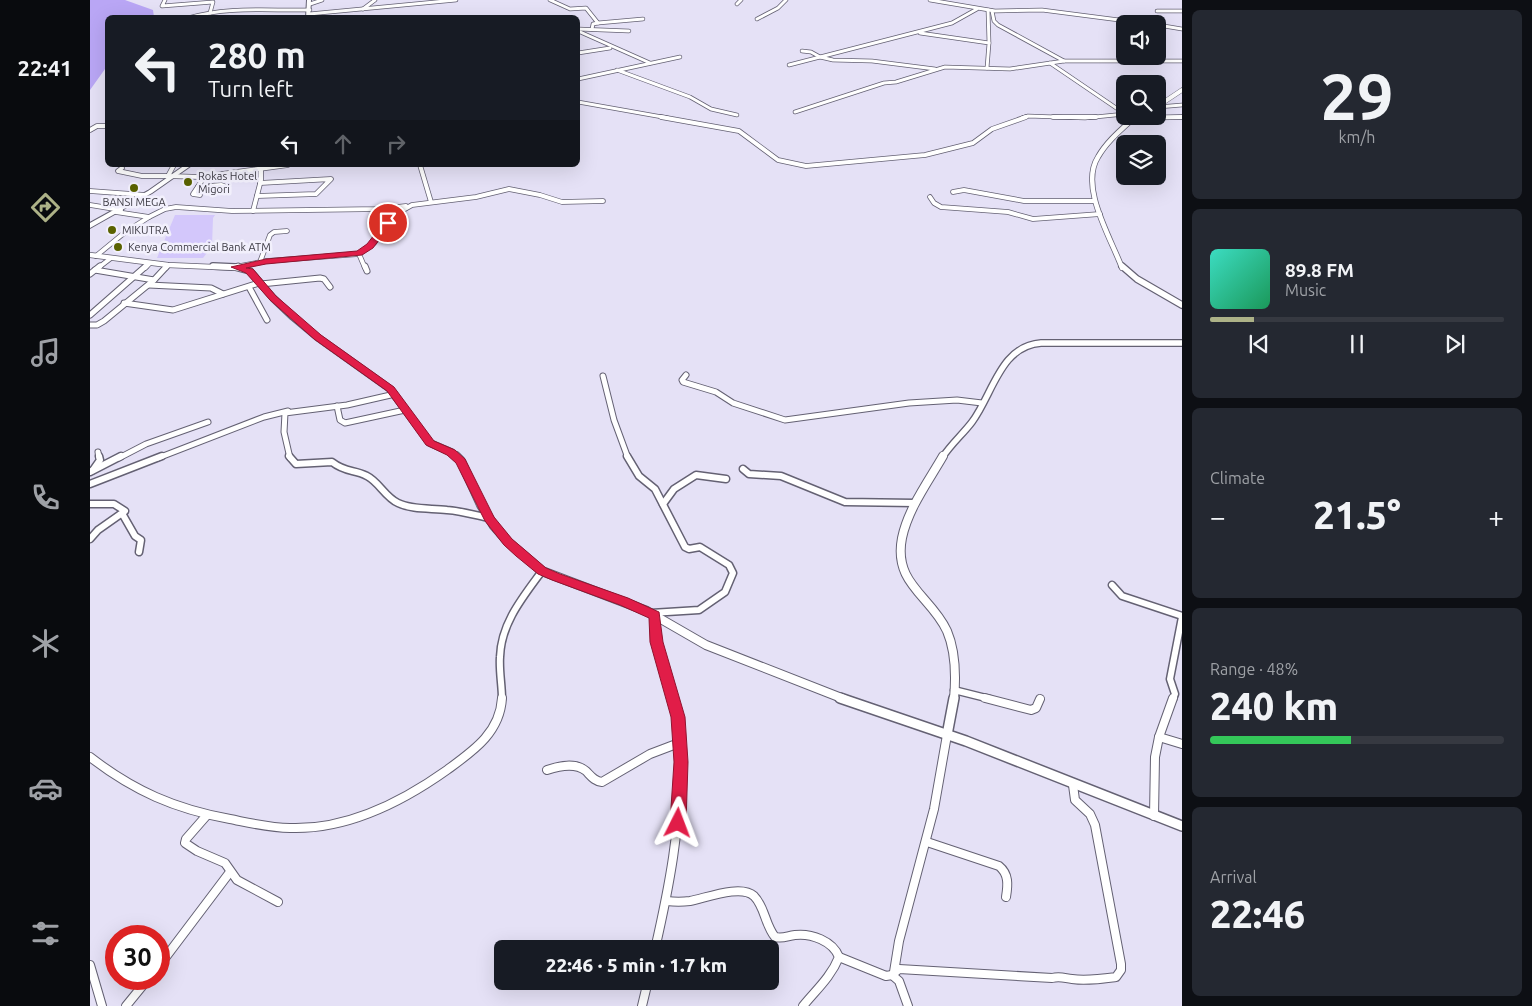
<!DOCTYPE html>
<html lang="en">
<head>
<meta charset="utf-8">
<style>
  :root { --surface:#171b24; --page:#242831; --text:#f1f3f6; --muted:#9ea1a6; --line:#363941; --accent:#adb287 }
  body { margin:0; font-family:Ubuntu,sans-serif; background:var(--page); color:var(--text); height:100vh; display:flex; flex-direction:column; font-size:19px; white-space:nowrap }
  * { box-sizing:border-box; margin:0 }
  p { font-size:16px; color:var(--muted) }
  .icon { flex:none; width:28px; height:28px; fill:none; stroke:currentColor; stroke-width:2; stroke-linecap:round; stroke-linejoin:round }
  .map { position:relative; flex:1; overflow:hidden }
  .details { display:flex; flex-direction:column; gap:10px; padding:10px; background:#0d0f14; width:350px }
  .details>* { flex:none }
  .banner { position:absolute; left:15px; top:15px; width:475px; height:152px; border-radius:8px; box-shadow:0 5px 20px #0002; background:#171b24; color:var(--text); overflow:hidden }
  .fabs { position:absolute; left:1026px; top:15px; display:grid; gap:10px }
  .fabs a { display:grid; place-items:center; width:50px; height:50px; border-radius:8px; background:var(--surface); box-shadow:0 5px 20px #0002; font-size:25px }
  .speed { position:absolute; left:15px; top:925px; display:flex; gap:10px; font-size:25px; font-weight:700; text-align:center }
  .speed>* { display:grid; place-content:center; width:65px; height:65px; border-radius:50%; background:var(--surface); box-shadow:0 5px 20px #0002; line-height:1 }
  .speed .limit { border:8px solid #d22; background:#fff; color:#111 }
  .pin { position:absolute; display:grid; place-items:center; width:42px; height:42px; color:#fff; margin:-21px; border:2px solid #fff; border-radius:50%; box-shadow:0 1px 5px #0007 }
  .me { position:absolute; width:55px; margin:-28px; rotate:3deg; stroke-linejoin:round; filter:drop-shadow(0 0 4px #0008) }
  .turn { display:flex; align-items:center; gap:18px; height:105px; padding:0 20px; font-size:22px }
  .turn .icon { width:65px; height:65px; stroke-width:2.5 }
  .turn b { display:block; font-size:35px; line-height:42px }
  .lanes { display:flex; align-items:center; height:48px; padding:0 20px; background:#0003; justify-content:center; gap:25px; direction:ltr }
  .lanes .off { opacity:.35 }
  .big { font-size:38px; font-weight:800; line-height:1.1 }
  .details .tile { flex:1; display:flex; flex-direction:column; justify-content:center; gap:8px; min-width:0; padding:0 18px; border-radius:8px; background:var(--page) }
  .details .dial { align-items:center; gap:0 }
  .dial b { font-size:65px; line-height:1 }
  .song { display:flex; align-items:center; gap:15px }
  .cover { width:60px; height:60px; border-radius:8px; background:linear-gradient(135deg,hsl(170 70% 55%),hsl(150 70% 35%)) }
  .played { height:5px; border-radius:2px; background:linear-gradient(90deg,var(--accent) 15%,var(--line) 15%) }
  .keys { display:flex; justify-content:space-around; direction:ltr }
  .heat { display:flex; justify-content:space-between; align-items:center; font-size:28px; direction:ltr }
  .charge { height:8px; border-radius:4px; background:linear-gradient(90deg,#34c759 48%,var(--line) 0) }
  .trip { position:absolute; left:404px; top:940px; width:285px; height:50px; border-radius:8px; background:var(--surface); box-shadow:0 5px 20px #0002; font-weight:800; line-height:50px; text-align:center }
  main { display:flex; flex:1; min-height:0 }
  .tabs { display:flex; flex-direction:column; width:90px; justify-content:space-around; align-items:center; background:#090b0e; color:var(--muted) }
  .tabs .icon { width:35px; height:35px }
  .tabs .current { color:var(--accent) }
  .tabs b { font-size:22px; color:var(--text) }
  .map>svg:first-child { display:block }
</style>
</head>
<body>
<main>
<nav class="tabs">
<b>22:41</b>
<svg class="icon current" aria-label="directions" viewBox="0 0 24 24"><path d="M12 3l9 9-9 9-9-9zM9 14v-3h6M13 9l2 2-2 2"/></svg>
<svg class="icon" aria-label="music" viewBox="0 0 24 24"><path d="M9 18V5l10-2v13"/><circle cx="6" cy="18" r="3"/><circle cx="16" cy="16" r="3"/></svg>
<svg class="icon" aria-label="phone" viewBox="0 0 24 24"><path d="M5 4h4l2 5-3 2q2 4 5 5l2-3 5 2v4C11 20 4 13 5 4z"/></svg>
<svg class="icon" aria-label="climate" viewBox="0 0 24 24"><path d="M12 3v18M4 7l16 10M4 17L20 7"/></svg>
<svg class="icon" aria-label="car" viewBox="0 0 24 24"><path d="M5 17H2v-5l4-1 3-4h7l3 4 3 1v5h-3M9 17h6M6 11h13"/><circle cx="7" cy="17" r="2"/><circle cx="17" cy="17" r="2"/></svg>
<svg class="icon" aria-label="filters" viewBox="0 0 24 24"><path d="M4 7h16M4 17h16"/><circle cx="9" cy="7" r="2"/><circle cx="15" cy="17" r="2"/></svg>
</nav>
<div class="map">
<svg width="1092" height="1006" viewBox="0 0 1092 1006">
  <rect width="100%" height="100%" fill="#e5e1f6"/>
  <polygon fill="#d3c7fb" points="85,215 125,215 123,218 122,246 113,258 67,258"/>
  <polygon fill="#b9a6f5" points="0,0 35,0 63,10 64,17 18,18 17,68 15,69 0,90"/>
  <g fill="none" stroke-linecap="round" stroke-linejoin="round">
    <g stroke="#646173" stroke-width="4.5">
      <g id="minor-far4">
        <polyline points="75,0 72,6 123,2 120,13"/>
        <polyline points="460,0 480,9 496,8 508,23 503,24 502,29"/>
        <polyline points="840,0 905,11 952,10 1060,24"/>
        <polyline points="220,4 232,0"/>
        <polyline points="647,4 651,0"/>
        <polyline points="273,9 285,0"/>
        <polyline points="898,10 899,43"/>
        <polyline points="902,11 904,21 908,25 974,61"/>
        <polyline points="1067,11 1092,11"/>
        <polyline points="219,14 366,0"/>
        <path d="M 98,18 C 138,6 179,11 220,10"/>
        <polyline points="667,19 688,8 696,0"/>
        <polyline points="508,23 553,19"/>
        <polyline points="1068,25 1092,29"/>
        <polyline points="488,29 539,31"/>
        <polyline points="488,31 560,63"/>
        <polyline points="830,33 899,43 897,68"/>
        <polyline points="712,51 721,52 730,57 743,60 782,61 845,69"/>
        <polyline points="488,53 520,48"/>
        <polyline points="960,63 1035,114"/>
        <polyline points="699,65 862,23 887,9"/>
        <polyline points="527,70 600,97 621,109 647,115"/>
        <polyline points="488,79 590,57"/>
        <polyline points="488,102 578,118"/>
        <polyline points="1068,107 1092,105"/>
        <polyline points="705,112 794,83 806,82 855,67 920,69 974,61 1092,61"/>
        <polyline points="932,118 938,116 995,118 1035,114"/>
        <polyline points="1044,118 1092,117"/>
      </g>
    </g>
    <g stroke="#646173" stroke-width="5.5">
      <g id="minor-far3">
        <polyline points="571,117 649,131 688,160 716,166 835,155 883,143 902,129 936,117"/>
        <polyline points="963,117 1006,117"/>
        <polyline points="1044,118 1092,117"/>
        <polyline points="0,130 7,126 18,126"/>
        <polyline points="84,165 78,176 110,177 198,165"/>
        <polyline points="330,165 341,202"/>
        <polyline points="32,168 28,171 52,176 78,176"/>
        <polyline points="110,177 111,182 103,194 110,195"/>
        <polyline points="108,187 131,185 134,186 133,190"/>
        <polyline points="0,191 55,195"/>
        <polyline points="863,192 874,190 934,201 1004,201"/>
        <polyline points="167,196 226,194 241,179 170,183"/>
        <polyline points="840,197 844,203 851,207 918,212 943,219 1010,214"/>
        <polyline points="0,205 31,210"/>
        <polyline points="163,211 171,180 171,168"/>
        <polyline points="26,212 59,217 75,209 86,207 142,211 290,209 316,206"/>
        <polyline points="269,254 275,268"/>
        <polyline points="6,256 34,233 59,217"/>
        <polyline points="170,262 180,235 184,232 197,231"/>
        <polyline points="145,267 176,261 269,254 284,243 306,214 322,205 386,197 419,189 450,195 472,202 513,201"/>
        <polyline points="8,268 21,258"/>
        <polyline points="55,268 60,263"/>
        <polyline points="76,268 78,265"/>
      </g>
    </g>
    <g stroke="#646173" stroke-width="7">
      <g id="minor-far2">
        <polyline points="275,266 277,271"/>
        <polyline points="145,267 148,266"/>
        <polyline points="5,270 64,280"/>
        <polyline points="0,274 10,266"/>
        <polyline points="171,284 230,278 234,279 240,287"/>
        <polyline points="59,285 121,288 133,294"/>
        <polyline points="159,287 177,320"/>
        <polyline points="34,303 83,310 169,283"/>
        <polyline points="0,315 56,266"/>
        <polyline points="0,325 7,325 14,321 64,280 77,266"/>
        <polyline points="596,375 592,380 593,382 626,392 643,403 695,420 819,403 867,400 892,403"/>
        <polyline points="513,376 524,420 538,458"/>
        <polyline points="247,406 250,420 255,423 315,410"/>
        <polyline points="8,452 9,458"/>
        <polyline points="29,458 56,444 118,422"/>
        <polyline points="68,458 174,417 198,411"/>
        <polyline points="200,458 194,432 195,413 257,405 305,394"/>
      </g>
    </g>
    <g stroke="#646173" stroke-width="9">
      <g id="minor-far1">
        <path d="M 199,456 L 206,464 L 242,462 C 256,473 264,469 277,476 C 289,482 295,497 308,503 C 322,510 342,508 357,510 C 371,511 385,515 399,518"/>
        <polyline points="537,456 549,476 565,489 595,547 599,549 610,547 639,565 643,573 635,592 609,610 561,613"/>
        <polyline points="653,469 659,474 691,476 755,502 825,503"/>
        <polyline points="3,470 10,460 9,456"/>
        <polyline points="0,472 31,456"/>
        <polyline points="0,484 72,456"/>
        <polyline points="0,504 24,504 35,511 8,530 0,539"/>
        <polyline points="573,504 584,489 606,475 636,479"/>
        <polyline points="33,515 45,536 51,540 49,552"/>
        <polyline points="1022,585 1032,596 1092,616"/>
        <polyline points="565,616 569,651 583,699"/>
        <polyline points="864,690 900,699"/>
        <path d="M 412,699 C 412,685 409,671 410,657 C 411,623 433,597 452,571"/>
        <polyline points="1083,699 1085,694 1080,679 1092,617"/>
      </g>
    </g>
    <g stroke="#646173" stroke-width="10">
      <g id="minor">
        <polyline points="895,698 941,710 946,708 950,699"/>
        <polyline points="1069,737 1092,744"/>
        <path d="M 0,757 C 44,791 85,809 140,819 C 160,823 180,828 200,828 C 256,830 312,802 357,770 C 383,751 410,733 412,698"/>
        <path d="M 457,770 C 469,766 485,762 496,771 C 501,776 504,781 512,782 L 560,754 L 589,743"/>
        <polyline points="117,815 96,839 95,843 107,851 135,863 147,880 188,902"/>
        <polyline points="1064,816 1065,757 1069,737 1083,698"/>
        <path d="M 837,842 L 909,866 C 919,874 918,885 916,897"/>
        <path d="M 577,901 C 585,902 592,902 600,901 C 616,898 651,884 664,896 C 675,907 675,925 685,937 C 693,939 697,936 705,935 C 721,933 743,941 749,957 C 741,977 726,990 713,1006"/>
        <path d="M 565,949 C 579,888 591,826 590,763 C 590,741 590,719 583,698"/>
        <path d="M 749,957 L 796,976 L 802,975 L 809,969 L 962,978 C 970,976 974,978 982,979 C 997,981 1011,979 1026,977 L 1031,970 L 1031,964 L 1005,825 L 1000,814 L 985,800 L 983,785"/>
        <polyline points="0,965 12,1006"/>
        <polyline points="69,966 140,872"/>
        <polyline points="804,972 809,941 844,809 857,735"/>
        <polyline points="802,975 809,981 818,1006"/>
        <polyline points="36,1006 58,979"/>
        <polyline points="552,1006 558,981"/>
      </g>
    </g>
    <g stroke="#646173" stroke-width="5">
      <g id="tertiary-far4">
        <polyline points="1068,106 1092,90"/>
        <polyline points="1044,118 1046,116"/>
      </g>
    </g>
    <g stroke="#646173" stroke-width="6">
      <g id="tertiary-far3">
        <polyline points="0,255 78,265 147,268"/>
        <path d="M 1032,268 C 1021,238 989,187 1008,157 C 1017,141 1032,129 1045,117"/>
      </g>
    </g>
    <g stroke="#646173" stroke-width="8">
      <g id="tertiary-far2">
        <polyline points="123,266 145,267 160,271 183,298 203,317 227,337 300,389 340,443 361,452 367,458"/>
        <polyline points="1032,266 1047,279 1092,305"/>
        <path d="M 852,458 C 861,444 873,434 882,422 C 903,394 910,346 951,343 L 1092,343"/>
      </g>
    </g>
    <g stroke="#646173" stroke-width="10">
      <g id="tertiary-far1">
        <polyline points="366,456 371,461 391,505 404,526 418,542 452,571 557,611 616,645 754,699"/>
        <path d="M 853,456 C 838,482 818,509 812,538 C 803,584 841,596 857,631 C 866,652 866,677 864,699"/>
      </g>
    </g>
    <g stroke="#646173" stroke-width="12">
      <g id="tertiary">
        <polyline points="750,698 876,741 1092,826"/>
        <polyline points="857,735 864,698"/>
      </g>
    </g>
    <g stroke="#646173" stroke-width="2">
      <g id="trunk">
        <polygon points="217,0 221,0 220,18 216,18"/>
        <polygon points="95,165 102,165 62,193 0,228 0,223 58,191"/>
      </g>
    </g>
    <use href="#minor-far4" stroke="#fff" stroke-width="3"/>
    <use href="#minor-far3" stroke="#fff" stroke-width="4"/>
    <use href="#minor-far2" stroke="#fff" stroke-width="5"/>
    <use href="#minor-far1" stroke="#fff" stroke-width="6"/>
    <use href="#minor" stroke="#fff" stroke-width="8"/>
    <use href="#tertiary-far4" stroke="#fff" stroke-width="4"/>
    <use href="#tertiary-far3" stroke="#fff" stroke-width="4.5"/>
    <use href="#tertiary-far2" stroke="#fff" stroke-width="5.5"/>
    <use href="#tertiary-far1" stroke="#fff" stroke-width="8"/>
    <use href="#tertiary" stroke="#fff" stroke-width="9"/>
    <use href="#trunk" fill="#fff" fill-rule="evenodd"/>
  </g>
  <polygon fill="#e11d48" stroke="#92132f" points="295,221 302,223 283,248 272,255 176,264 156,268 163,269 186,296 231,335 304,387 344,441 365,450 375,459 404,517 422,539 435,550 456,568 470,574 538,598 569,612 573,642 595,717 598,762 596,823 593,828 588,830 583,828 580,823 584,762 581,717 560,642 559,618 530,605 462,580 448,574 426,556 414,545 395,521 366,463 357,455 336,445 297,391 224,339 180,300 156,273 141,267 176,259 267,251 277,244"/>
  <g fill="#5a6200" stroke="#f2f0fc" stroke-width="2">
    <circle cx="98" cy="182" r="5"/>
    <circle cx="44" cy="188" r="5"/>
    <circle cx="22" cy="230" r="5"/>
    <circle cx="28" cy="247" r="5"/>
  </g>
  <g text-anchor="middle" stroke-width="5" stroke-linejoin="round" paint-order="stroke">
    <g font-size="11" fill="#3c3a43" stroke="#f2f0fc" text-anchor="start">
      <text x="108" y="180">Rokas Hotel<tspan x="108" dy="13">Migori</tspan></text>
      <text x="44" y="206" text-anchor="middle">BANSI MEGA</text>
      <text x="32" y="234">MIKUTRA</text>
      <text x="38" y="251">Kenya Commercial Bank ATM</text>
    </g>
  </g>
</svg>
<div class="fabs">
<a><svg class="icon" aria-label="sound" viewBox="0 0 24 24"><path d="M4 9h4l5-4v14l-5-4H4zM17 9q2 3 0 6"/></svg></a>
<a><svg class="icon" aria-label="search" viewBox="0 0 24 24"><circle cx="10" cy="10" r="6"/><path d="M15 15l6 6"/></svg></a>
<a><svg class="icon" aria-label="layers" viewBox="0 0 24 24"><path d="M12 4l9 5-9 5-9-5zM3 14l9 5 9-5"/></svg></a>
</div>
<div class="speed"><div class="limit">30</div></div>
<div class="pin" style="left:298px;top:223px;background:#d93025"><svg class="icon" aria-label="arrive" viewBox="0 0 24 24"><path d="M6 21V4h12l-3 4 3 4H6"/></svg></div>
<svg class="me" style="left:588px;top:823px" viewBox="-20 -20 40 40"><path d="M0-17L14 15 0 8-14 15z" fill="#e11d48" stroke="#fff" stroke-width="4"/></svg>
<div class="trip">22:46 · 5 min · 1.7 km</div>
<div class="banner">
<div class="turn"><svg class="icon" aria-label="left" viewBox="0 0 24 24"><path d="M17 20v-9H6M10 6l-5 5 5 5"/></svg><div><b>280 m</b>Turn left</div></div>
<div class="lanes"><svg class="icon" aria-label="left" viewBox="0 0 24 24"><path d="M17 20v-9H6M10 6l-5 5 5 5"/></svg><svg class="icon off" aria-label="ahead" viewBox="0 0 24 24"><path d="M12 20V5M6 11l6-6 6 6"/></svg><svg class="icon off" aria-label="right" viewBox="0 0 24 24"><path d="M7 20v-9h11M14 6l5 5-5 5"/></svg></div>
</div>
</div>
<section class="details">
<div class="tile dial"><b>29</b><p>km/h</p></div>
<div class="tile">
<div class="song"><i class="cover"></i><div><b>89.8 FM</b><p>Music</p></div></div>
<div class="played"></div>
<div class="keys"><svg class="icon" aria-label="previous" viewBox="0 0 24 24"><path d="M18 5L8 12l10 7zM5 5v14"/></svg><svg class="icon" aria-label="pause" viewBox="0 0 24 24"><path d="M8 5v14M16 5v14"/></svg><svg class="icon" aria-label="next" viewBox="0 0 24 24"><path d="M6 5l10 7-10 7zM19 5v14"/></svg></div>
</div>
<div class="tile"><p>Climate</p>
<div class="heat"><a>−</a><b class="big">21.5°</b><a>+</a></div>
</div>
<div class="tile"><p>Range · 48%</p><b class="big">240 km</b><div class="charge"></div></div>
<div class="tile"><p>Arrival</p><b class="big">22:46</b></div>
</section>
</main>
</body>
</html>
